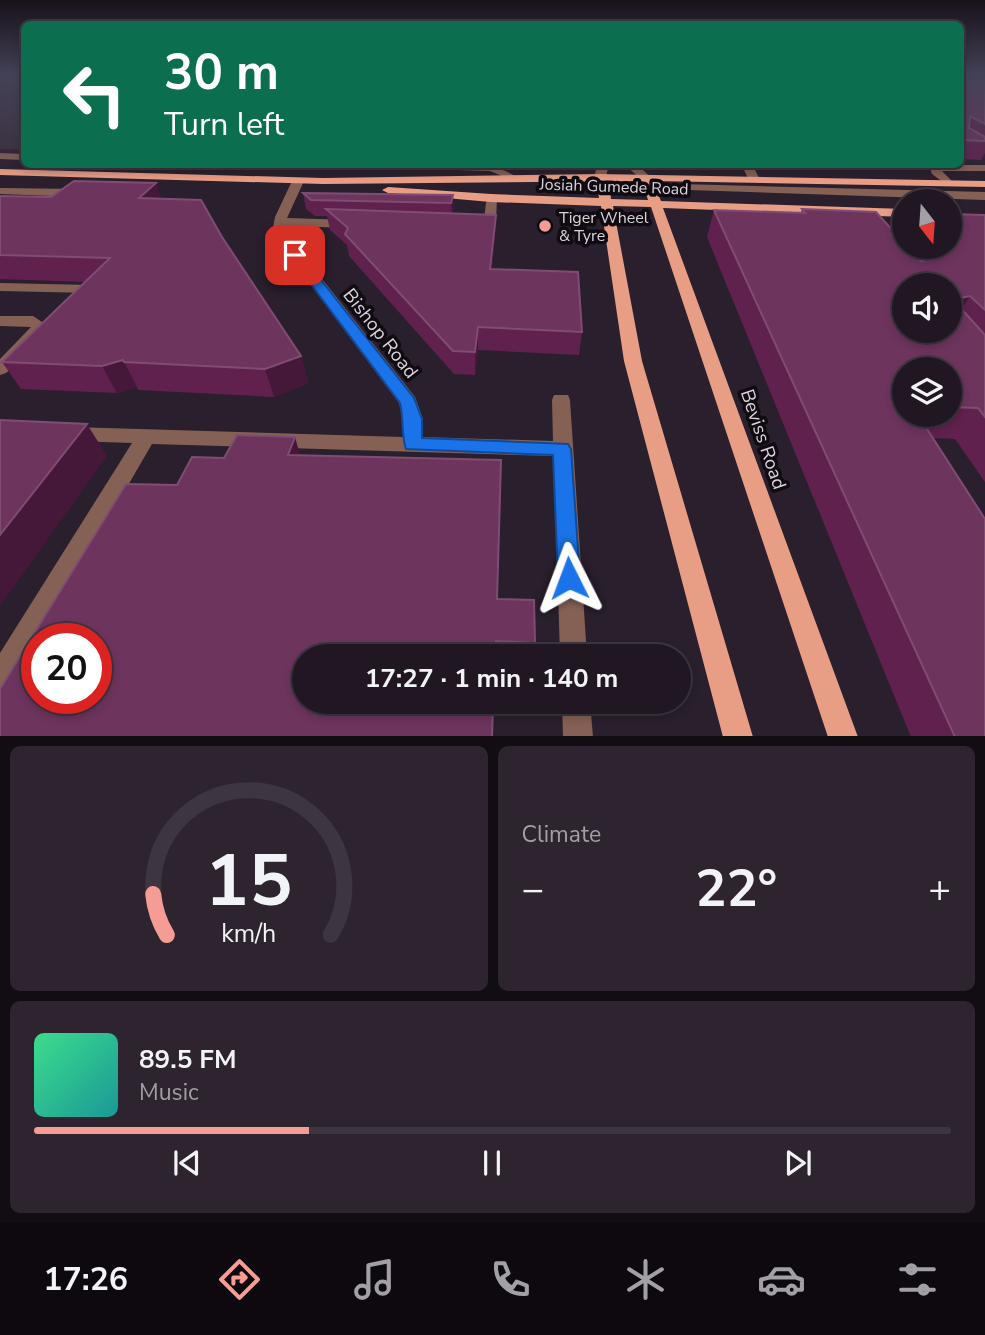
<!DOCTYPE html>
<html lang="en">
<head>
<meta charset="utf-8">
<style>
  :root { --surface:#201722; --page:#2d242f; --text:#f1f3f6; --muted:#a29fa5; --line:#3d3640; --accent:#f59c95 }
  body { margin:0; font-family:"Nunito Sans",sans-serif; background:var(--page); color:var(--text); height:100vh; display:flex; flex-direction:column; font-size:26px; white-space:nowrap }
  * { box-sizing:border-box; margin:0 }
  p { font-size:23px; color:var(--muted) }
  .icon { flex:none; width:38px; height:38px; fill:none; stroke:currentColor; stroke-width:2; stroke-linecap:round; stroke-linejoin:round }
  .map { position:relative; height:736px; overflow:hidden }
  .details { display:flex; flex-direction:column; gap:10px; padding:10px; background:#120d13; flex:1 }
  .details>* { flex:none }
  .top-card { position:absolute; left:21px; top:21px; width:943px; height:147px; border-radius:10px; box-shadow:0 4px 10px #0003,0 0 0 2px var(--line); background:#0b6e4f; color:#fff; overflow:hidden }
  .needle { width:46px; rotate:163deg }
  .fabs { position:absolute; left:892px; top:189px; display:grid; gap:14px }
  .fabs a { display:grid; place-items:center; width:70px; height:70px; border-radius:50%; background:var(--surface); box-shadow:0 4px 10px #0003,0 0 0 2px var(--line); font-size:35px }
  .speed { position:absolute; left:21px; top:623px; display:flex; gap:14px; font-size:35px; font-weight:700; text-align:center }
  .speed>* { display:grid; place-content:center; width:91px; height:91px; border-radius:50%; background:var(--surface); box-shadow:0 4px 10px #0003,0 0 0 2px var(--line); line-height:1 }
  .speed .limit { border:10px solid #d22; background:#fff; color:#111 }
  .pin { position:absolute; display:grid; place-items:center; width:60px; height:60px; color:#fff; margin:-30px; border-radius:14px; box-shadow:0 4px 10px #0006 }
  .me { position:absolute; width:77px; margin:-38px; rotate:357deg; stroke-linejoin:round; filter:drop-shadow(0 0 5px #0008) }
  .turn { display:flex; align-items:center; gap:24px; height:147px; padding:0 28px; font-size:32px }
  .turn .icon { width:91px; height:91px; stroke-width:2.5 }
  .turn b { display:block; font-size:49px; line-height:60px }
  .big { font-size:52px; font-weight:700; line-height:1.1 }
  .details .card { flex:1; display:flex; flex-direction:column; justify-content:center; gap:10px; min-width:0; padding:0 24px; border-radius:10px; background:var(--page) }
  .details .dial { align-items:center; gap:0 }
  .dial svg { height:182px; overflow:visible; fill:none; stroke:var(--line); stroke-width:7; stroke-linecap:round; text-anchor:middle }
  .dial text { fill:var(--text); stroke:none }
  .song { display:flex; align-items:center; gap:21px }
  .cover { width:84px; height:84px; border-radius:10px; background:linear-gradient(135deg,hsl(150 70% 55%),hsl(180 70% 35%)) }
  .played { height:7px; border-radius:4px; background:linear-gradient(90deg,var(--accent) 30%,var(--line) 30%) }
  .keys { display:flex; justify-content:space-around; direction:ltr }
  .heat { display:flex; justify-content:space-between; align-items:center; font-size:38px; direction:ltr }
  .details .tiles { flex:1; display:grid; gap:10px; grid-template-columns:1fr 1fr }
  .card:last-child { grid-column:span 2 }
  .trip { position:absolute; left:292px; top:644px; width:399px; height:70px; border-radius:35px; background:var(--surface); box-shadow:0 4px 10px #0003,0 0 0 2px var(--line); font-weight:700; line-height:70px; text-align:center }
  .tabs { display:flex; height:112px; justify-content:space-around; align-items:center; background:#0d090e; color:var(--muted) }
  .tabs .icon { width:49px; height:49px }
  .tabs .on { color:var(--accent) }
  .tabs b { font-size:32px; color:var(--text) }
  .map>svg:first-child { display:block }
</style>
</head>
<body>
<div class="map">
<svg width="985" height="737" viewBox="0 0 985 737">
  <rect width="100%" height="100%" fill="#2a1f2d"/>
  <polygon fill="#392d3a" points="0,76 24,76 24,150 0,149"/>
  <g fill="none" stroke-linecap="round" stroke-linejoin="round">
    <g fill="#856155" fill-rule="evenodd">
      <polygon points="0,153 24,154 24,160 0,159"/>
      <polygon points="358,164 492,165 520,178 514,181 490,171 363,167"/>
      <polygon points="598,164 609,164 606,177 600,180 594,177"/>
      <polygon points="624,164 636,164 653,179 643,181"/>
      <polygon points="741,164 752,164 759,178 757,180 749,180"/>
      <polygon points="985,165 985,171 942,171 954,183 948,186 932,174 930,168 935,165"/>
      <polygon points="298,178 304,181 287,218 350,220 356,224 350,228 286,226 286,233 415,397 423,419 423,437 553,441 552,400 554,395 568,395 570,400 587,656 560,656 554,456 152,444 10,688 0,692 0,653 132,443 72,441 65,439 62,434 65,429 72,427 403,437 403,419 399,403 272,233 275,217 292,181"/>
      <polygon points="603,182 985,192 985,200 599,187 599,183"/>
      <polygon points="0,188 80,189 86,193 80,197 0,194"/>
      <polygon points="487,195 497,198 496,221 481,229 471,229 471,223 484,219"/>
      <polygon points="0,283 91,285 98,289 91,293 0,291"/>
      <polygon points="0,316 33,316 48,326 39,342 6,373 0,375 0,359 31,327 0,326"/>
      <polygon points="562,702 590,702 593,737 563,737"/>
    </g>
    <polygon fill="#e89d85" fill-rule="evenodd" points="0,169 323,178 600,174 985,181 985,187 653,181 661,201 905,209 905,217 663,208 858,737 828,737 651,207 613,206 642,361 753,737 723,737 624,361 601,206 491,202 388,193 382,190 388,187 491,194 599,198 598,190 604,187 610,190 611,199 648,200 642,181 323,184 0,175"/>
  </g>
  <g fill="#60214e" fill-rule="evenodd">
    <polygon points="961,76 985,76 985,153 981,160 961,159"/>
    <polygon points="303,193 453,195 453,213 496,215 495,235 492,269 582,332 579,355 478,350 475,375 454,374 349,256 347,245 330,230 327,216 315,216 306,209"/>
    <polygon points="0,196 162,199 222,237 301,356 308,383 274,397 138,390 137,387 117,393 21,389 2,362 85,282 0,279"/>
    <path d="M 802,209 L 890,228 L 897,213 L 905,213 L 905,247 L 950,247 L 985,215 L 985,482 L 955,439 L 933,438 L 985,737 L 911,737 L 707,237 L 714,210 L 801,213 ZM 905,369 L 950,369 L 950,415 L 905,415 Z"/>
    <polygon points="300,455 501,492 497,599 535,643 533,656 304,656 494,702 493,737 0,737 177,485 224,458"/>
  </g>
  <g fill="#45183a">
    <polygon points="156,183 164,206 139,198"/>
    <polygon points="453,195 454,211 452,219 451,203"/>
    <polygon points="496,215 495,235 490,291 490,269"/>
    <polygon points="970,296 952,325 956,299"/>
    <polygon points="478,327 478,350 475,375 475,352"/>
    <polygon points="301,356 308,383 274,397 265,369"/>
    <polygon points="123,360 137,387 117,393 102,366"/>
    <polygon points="87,424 107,456 0,606 0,535"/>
    <polygon points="295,437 304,469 288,455"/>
  </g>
  <g fill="#6d345d" stroke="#7f4d72" stroke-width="2" fill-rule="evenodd">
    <polygon points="961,76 968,76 967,81 985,82 985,124 970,116 969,128 985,137 985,141 961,140"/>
    <polygon points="74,181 156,183 139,198 201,200 222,237 301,356 265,369 124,362 123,360 102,366 2,362 110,258 0,255 0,196 51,197"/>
    <polygon points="303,193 453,195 451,203 311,200"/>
    <polygon points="326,209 496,215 490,269 578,272 582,332 478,327 475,352 453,351 345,234 348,228"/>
    <path d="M 802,209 L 876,212 L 905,244 L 905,247 L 908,247 L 921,261 L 934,259 L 936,255 L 928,247 L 950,247 L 950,214 L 985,215 L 985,310 L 970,296 L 956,299 L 956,303 L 985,335 L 985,417 L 978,408 L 950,407 L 950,369 L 905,369 L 905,415 L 918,415 L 985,519 L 985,737 L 955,737 L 714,210 L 805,213 ZM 905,285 L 950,285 L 950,331 L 905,331 Z"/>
    <polygon points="897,213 905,213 905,221"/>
    <polygon points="0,420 87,424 0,535"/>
    <path d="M 237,435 L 295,437 L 288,455 L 501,460 L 497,599 L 534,600 L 535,643 L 496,641 L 495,656 L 304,656 L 304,702 L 493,702 L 492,737 L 0,737 L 0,689 L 126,484 L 177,485 L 192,457 L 224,458 ZM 37,639 L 96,639 L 96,698 L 37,698 Z"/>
  </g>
  <linearGradient id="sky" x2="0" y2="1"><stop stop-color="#171119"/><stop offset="0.42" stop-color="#444257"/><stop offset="1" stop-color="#444257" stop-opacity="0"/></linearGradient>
  <rect width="985" height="179" fill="url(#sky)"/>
  <path fill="#1a73e8" stroke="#114b97" stroke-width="2" d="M 295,251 L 299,252 L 414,398 L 422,419 L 422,438 L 568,444 L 571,449 L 580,578 L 577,586 L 569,589 L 561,586 L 558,578 L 553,455 L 406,449 C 401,436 404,418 400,403 L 289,255 Z"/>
  <circle fill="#f59c95" stroke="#0f0b11" stroke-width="2.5" cx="545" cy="226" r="7"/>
  <g text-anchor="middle" stroke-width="7" stroke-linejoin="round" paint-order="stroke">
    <g font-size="16" fill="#dbd4de" stroke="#0f0b11">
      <text transform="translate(614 186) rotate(2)" y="6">Josiah Gumede Road</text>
    </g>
    <g font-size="16" fill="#dbd4de" stroke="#0f0b11" text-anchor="start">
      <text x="559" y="223">Tiger Wheel<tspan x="559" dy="18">&amp; Tyre</tspan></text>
    </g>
    <g font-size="19" fill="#dbd4de" stroke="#0f0b11">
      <text transform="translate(381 333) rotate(52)" y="7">Bishop Road</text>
      <text transform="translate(764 439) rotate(71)" y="7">Beviss Road</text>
    </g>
  </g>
</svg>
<div class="fabs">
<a><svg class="needle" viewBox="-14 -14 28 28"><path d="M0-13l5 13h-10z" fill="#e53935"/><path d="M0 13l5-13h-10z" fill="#a29fa5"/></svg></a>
<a><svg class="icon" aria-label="sound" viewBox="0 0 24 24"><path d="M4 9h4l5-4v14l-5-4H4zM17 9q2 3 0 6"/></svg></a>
<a><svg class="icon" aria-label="layers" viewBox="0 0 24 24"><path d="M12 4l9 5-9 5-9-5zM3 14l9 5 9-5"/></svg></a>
</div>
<div class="speed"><div class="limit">20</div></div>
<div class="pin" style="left:295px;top:255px;background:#d93025"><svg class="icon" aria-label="arrive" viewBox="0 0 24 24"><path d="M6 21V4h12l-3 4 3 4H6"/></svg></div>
<svg class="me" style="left:569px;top:578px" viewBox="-20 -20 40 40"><path d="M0-17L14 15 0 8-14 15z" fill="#1a73e8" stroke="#fff" stroke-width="4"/></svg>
<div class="trip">17:27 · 1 min · 140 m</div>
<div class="top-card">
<div class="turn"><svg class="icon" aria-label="left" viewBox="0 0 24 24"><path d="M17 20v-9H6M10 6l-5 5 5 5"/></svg><div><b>30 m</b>Turn left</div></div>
</div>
</div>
<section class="details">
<div class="tiles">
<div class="card dial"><svg viewBox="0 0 100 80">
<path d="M14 69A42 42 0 1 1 86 69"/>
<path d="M14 69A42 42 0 0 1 8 51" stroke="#f59c95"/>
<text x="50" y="56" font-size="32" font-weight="700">15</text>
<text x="50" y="72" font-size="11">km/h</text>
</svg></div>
<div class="card"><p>Climate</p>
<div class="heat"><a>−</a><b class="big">22°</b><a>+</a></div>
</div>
<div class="card">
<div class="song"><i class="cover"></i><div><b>89.5 FM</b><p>Music</p></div></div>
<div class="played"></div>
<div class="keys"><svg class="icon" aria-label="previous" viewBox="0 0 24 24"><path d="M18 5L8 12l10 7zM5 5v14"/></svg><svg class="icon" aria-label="pause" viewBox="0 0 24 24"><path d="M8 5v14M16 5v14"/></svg><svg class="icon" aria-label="next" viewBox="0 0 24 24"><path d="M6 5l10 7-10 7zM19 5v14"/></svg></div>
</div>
</div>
</section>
<nav class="tabs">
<b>17:26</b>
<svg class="icon on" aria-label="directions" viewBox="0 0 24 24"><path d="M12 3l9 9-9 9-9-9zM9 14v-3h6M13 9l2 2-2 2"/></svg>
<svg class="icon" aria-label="music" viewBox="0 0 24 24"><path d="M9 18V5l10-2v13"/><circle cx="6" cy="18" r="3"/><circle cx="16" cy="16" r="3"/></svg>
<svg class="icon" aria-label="phone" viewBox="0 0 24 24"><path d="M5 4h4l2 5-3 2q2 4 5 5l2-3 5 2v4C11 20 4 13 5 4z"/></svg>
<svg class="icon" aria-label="climate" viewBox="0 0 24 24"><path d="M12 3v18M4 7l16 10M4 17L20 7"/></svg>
<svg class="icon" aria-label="car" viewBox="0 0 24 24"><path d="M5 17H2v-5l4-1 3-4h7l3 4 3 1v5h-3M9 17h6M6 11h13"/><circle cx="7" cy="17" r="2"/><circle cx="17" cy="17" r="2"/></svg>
<svg class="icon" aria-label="filters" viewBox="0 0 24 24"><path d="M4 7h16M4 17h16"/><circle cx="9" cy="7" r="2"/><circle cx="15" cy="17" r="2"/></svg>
</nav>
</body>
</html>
